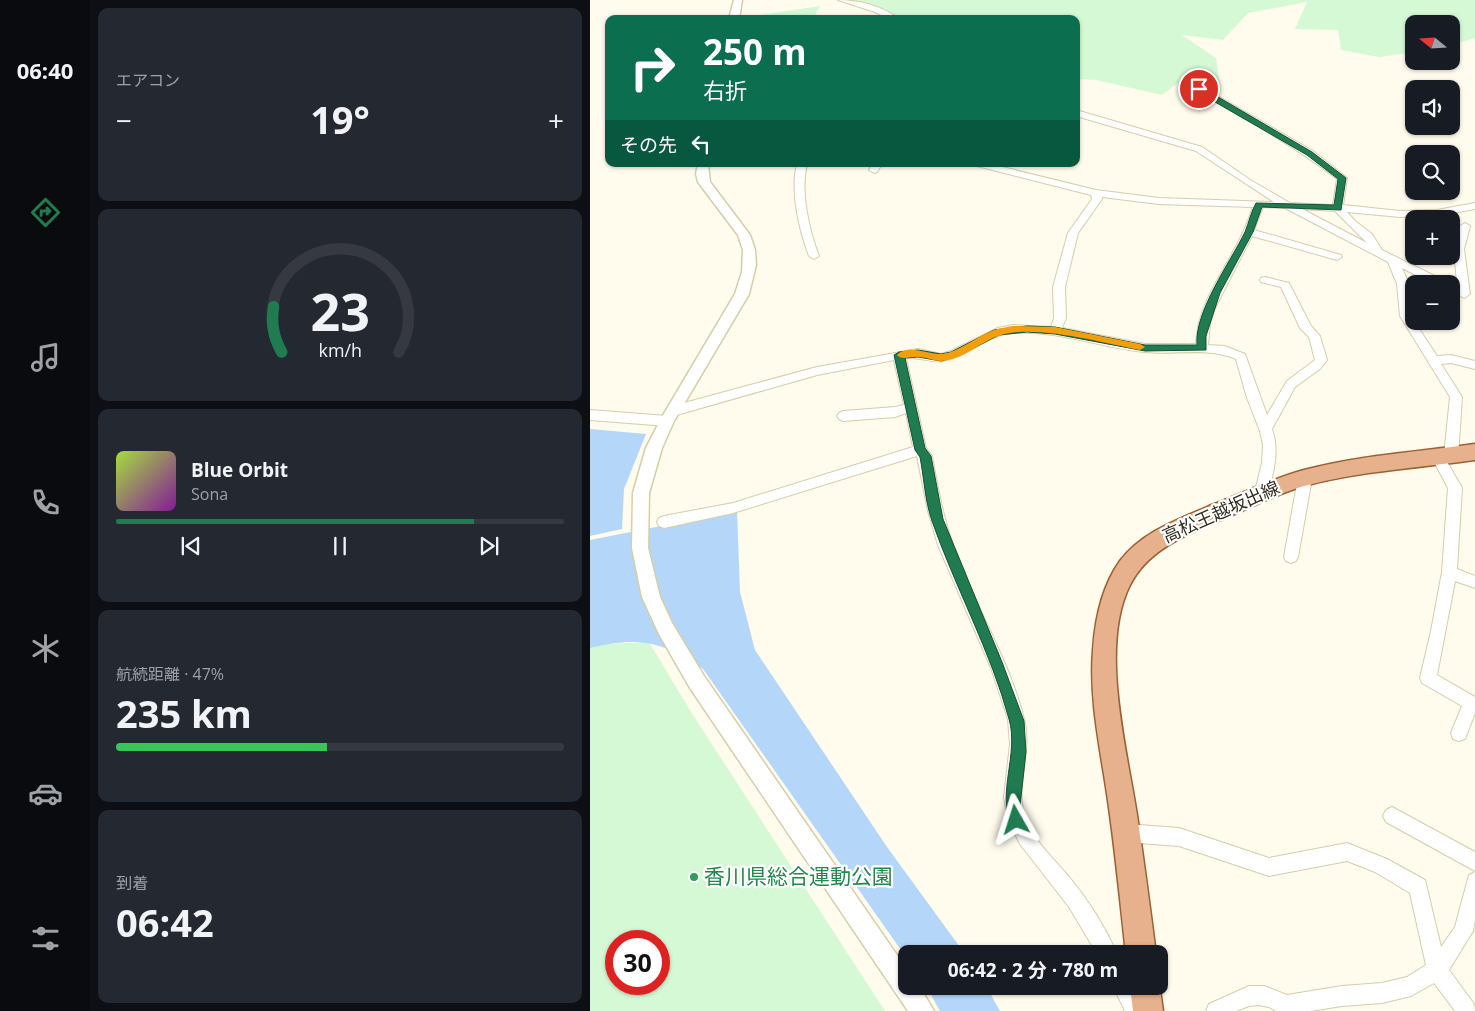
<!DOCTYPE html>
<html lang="ja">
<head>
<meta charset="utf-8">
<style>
  :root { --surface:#171b24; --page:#242831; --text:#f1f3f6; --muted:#9ea1a6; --line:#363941; --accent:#207b51 }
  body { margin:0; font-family:"Open Sans","Noto Sans JP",sans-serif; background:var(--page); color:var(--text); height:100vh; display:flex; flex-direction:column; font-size:19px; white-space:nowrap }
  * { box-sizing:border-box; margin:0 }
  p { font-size:16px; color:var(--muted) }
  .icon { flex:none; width:28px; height:28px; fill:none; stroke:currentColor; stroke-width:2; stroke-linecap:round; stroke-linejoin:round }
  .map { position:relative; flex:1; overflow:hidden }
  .drawer { display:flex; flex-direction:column; gap:8px; padding:8px; background:#0d0f14; width:500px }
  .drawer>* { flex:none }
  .banner { position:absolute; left:15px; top:15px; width:475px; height:152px; border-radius:10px; box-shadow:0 1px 4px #0004; background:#0b6e4f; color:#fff; overflow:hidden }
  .needle { width:32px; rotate:288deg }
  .fabs { position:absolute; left:815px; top:15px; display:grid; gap:10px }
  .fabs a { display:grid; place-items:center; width:55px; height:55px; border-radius:10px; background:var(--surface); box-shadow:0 1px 4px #0004; font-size:25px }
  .speed { position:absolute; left:15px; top:930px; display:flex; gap:10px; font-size:25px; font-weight:700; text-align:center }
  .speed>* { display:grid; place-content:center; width:65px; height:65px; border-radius:50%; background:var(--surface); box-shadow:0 1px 4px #0004; line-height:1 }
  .speed .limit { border:8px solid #d22; background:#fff; color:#111 }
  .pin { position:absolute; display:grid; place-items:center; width:42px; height:42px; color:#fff; margin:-21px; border:2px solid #fff; border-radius:50%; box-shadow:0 1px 5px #0007 }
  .me { position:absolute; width:55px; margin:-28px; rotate:354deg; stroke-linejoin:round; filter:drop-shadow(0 0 4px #0008) }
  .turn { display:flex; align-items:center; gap:18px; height:105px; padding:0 15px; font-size:22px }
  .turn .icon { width:65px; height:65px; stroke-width:2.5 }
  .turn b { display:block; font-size:35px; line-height:42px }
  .then { display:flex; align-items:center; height:48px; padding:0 15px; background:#0003; gap:10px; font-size:19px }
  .big { font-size:38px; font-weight:700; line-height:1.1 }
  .drawer .tile { flex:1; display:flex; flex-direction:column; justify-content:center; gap:8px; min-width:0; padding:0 18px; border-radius:10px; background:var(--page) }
  .drawer .dial { align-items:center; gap:0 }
  .dial svg { height:130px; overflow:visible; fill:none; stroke:var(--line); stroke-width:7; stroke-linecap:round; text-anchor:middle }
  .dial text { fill:var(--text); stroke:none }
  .song { display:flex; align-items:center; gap:15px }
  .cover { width:60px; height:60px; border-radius:8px; background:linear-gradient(135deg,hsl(80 70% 55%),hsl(290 70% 35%)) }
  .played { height:5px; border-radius:2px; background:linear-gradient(90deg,var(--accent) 80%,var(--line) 80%) }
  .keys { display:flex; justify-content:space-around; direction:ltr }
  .heat { display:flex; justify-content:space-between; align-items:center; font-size:28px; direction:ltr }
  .charge { height:8px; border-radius:4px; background:linear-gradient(90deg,#34c759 47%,var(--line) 0) }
  .trip { position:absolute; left:308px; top:945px; width:270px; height:50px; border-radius:10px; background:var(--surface); box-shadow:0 1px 4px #0004; font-weight:700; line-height:50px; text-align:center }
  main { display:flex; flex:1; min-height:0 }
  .dock { display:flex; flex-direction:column; width:90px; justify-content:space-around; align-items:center; background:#090b0e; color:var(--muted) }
  .dock .icon { width:35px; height:35px }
  .dock .current { color:var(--accent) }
  .dock b { font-size:22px; color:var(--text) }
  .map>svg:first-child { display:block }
</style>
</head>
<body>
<main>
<nav class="dock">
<b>06:40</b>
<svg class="icon current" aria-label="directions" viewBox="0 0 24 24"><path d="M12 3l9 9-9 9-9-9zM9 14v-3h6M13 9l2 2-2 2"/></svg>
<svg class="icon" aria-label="music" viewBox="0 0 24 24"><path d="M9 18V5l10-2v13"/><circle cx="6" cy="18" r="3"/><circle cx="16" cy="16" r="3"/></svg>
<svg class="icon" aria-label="phone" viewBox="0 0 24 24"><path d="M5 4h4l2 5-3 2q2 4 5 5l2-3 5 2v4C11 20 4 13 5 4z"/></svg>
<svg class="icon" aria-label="climate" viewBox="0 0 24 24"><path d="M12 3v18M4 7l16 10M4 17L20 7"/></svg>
<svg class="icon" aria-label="car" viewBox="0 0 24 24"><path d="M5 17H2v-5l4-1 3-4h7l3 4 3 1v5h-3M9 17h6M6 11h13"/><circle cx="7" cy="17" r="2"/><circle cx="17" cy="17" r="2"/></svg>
<svg class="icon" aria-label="filters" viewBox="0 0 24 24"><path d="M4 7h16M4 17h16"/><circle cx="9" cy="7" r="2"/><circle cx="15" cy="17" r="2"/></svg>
</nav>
<section class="drawer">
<div class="tile"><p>エアコン</p>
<div class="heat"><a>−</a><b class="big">19°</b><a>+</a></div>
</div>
<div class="tile dial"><svg viewBox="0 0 100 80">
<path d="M14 69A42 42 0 1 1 86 69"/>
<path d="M14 69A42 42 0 0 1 9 41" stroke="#207b51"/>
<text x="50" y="56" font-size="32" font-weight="700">23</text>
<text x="50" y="72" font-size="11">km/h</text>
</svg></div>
<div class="tile">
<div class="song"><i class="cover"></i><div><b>Blue Orbit</b><p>Sona</p></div></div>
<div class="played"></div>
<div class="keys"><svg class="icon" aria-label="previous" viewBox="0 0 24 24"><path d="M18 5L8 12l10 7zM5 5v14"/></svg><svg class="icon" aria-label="pause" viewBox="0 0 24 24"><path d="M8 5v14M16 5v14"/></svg><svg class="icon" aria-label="next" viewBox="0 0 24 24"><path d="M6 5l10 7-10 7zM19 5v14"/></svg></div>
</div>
<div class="tile"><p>航続距離 · 47%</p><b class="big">235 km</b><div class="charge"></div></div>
<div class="tile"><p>到着</p><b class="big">06:42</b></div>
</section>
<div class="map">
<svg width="885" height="1011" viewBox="0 0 885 1011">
  <rect width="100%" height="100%" fill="#fffbed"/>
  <g fill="#d6f9d5" fill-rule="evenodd">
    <polygon points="261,0 885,0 885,38 861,45 861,24 824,24 824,52 789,57 751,50 748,30 705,29 717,2 658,13 633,40 592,35 626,58 631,91 593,79 572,95 506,80 486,79 486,19 311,19 302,13"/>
    <polygon points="230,6 223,19 160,19 157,17"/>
    <path d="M 59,642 L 101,712 L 295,1011 L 0,1011 L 0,648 L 16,644 ZM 26,941 L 69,941 L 69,984 L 26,984 Z"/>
  </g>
  <g fill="#b4d7f9">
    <polygon points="0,429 56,434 34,489 32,529 0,536"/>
    <path d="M 147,511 L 150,592 L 165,650 L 297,847 L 375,954 L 316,954 L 316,957 L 113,669 C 73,641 48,636 0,648 L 0,540 Z"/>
    <polygon points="336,986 396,986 410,1011 350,1011"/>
  </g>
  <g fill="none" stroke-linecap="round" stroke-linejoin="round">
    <g stroke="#d6cda9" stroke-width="2">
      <g id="minor">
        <path d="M 248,0 C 268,0 293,6 309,19 L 299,19 L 285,12 Z"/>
        <path d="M 593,82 L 612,87 L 723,151 L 757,178 L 753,205 L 810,211 L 847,210 L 885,203 L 885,209 L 847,216 L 810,217 L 757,212 L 765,221 L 782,234 L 792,250 L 857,282 L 858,284 L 843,284 L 812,268 L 819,284 L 824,321 L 847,356 L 861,355 L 885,361 L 885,369 L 861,363 L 851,364 L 872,397 L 868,456 L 866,459 L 856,460 L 872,488 L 867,569 L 885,576 L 885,588 L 865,581 L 847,675 L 885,697 L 885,713 L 875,739 L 869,741 L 863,739 L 861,733 L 872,706 L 832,683 L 830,678 L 841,631 L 852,572 L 858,488 L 842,458 L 844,454 L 849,453 L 854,456 L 860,397 L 810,316 L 807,284 L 798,262 L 695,208 L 673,207 L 664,230 L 751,255 L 752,257 L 747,260 L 662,236 L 624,310 L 620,323 L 618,345 L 635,346 L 655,354 L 677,415 L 697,381 L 725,360 L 719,337 L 710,328 L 691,287 L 671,282 L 670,280 L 671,278 L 675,277 L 699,283 L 721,326 L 730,336 L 737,360 L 730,369 L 705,387 L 682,429 C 690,452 683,472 678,495 L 676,499 L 671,500 L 666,499 L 664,495 L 672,463 L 673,445 L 670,431 L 657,398 L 646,359 C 617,347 586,355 555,352 C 511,348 469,330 423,333 C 398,334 378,357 353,361 C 344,363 329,357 316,358 L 336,448 L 342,456 C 349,496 356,531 372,569 C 392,618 421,666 434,719 C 443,752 423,788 436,820 C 445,842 464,859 479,877 C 498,900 515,926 527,954 L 507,954 L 479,907 L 430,844 L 418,820 L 414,797 L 420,744 L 418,719 L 401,668 L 348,545 L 338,511 L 327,456 L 143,513 L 74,528 L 69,526 L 67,522 L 69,518 L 74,516 L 143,503 L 323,447 L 316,413 L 305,417 L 253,421 L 249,419 L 247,416 L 249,413 L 253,411 L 305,407 L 314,405 L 304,360 L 227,375 L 83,416 L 79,414 L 77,411 L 79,408 L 83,406 L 227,367 L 328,349 L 351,354 L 361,351 L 408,328 L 423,325 L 461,327 L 464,318 L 463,287 L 478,233 L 502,199 L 501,195 L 387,166 L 385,164 L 400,164 L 506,190 L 569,198 L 684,202 L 606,151 L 486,116 L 486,110 L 612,147 L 662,181 L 700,203 L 743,205 L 747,179 C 719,157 690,139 659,121 C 637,108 615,93 590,87 L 589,85 ZM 512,197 L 569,204 L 663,207 C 658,222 652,236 644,250 C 628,280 607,309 606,344 L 555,344 L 472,328 L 476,318 L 475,287 L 488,233 L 512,199 ZM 712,209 L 745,211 L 777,243 Z"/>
        <path d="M 207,164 L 217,164 C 210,191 219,230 229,256 L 224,259 L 219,256 C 209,230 200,191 207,164 Z"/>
        <polygon points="282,164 292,164 287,172 284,173 279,170"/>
        <polygon points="875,223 880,226 874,249 880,294 874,298 868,294 864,249 870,226"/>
        <polygon points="0,410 77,416 81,418 83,421 81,424 77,426 0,420"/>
        <polygon points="715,473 720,474 722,478 708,557 706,561 701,563 696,561 694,557 708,478 710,474"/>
        <polygon points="802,807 885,852 885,871 796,822 793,816 796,810"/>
        <polygon points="536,824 589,828 679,858 757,843 797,859 835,880 851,947 865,927 879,875 885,872 885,920 883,931 859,970 884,1004 885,1011 865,1011 844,983 821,996 792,1003 752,1006 720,1011 686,1011 679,1007 669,1005 659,1006 646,1011 616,1011 619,1004 659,986 674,986 697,995 752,986 792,983 817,977 836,965 820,893 785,872 757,861 679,876 589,846 536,842 530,839 527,833 530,827"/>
        <polygon points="523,986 544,986 556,1011 535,1011"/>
      </g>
    </g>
    <g stroke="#d6cda9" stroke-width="3">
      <g id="tertiary">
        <polygon points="144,0 152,0 149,19 139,19"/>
        <polygon points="108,164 118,164 120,182 160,235 165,250 166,265 159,294 84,421 72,448 59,493 58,548 70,597 82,623 114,676 316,968 316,986 329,986 344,1011 318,1011 100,688 69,634 52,597 42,548 43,493 56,448 72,417 145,294 152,272 153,250 148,235 108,182 106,174"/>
      </g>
    </g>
    <g stroke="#9b6133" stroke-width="3">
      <g id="primary">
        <path d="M 885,444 L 885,460 C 828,468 769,471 714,486 C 686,494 660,508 633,519 C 598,534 558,549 540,585 C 509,646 537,750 547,815 C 554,861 560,908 566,954 L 536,954 C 530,900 525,847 517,794 C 510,747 499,698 503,650 C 505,620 512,586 530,561 C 552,532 587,520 619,506 C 651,494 681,479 714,470 C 770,455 828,452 885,444 Z"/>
        <polygon points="569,982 573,1011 543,1011 540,986 569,986"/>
      </g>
    </g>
    <use href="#minor" fill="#fff" fill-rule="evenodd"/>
    <use href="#tertiary" fill="#fff" fill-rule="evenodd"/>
    <use href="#primary" fill="#e6b18c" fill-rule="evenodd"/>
  </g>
  <path fill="#207b51" stroke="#155035" d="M 606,87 L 611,87 L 722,152 L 756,178 L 751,210 L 672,207 L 663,232 L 630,293 L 616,336 L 616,350 L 555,351 L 465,334 L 437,332 L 409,335 L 368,356 L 351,361 L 328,357 L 315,358 L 335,448 L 341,456 L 353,519 L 412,662 L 434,721 L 436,752 L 430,806 L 434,820 L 432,825 L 426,827 L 421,825 C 407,792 429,754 419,719 C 401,652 365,587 342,521 C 335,501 334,478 330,457 L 325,450 L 304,355 L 309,352 L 328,350 L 351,354 L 361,352 L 404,330 L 437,326 L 465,327 L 555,345 L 607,345 C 604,312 641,261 655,232 C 659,222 661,212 666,203 L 744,205 L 748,179 L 717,155 L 606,91 Z"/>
  <path fill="#f59e0b" d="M 423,326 L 465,327 L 550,344 L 555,347 L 550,350 C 515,343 445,324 411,335 C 391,341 373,360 351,361 C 344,361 336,357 329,357 C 321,356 313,361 307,355 C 318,343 339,355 352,354 C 370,352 387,336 404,330 C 410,328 417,327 423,326 Z"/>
  <circle fill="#2e9e5b" stroke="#fff" stroke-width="2" cx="104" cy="877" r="5"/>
  <g text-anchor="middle" stroke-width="4.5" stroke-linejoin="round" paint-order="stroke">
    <g font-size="18" fill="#302c1e" stroke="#fff">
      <text transform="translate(631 512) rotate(-24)" y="6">高松王越坂出線</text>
    </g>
    <g font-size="21" fill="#27864d" stroke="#fff" text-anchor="start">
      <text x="114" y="884">香川県総合運動公園</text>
    </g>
  </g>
</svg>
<div class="fabs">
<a><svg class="needle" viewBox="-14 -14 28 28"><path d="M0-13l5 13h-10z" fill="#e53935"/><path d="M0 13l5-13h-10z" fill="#9ea1a6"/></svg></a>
<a><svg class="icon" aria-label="sound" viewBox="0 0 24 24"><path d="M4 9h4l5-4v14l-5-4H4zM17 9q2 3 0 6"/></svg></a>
<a><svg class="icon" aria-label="search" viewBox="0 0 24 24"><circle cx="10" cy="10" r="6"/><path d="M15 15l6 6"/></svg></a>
<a>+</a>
<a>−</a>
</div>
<div class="speed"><div class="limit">30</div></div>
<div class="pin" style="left:609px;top:89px;background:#d93025"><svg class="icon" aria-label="arrive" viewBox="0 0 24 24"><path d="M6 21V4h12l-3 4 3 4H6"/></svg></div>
<svg class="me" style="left:426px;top:820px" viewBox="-20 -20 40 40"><path d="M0-17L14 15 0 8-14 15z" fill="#207b51" stroke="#fff" stroke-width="4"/></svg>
<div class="trip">06:42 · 2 分 · 780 m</div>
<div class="banner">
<div class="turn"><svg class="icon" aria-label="right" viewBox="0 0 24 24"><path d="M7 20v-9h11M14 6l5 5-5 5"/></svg><div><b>250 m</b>右折</div></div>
<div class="then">その先<svg class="icon" aria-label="left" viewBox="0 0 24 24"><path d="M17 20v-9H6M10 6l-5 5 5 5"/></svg></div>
</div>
</div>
</main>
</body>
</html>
